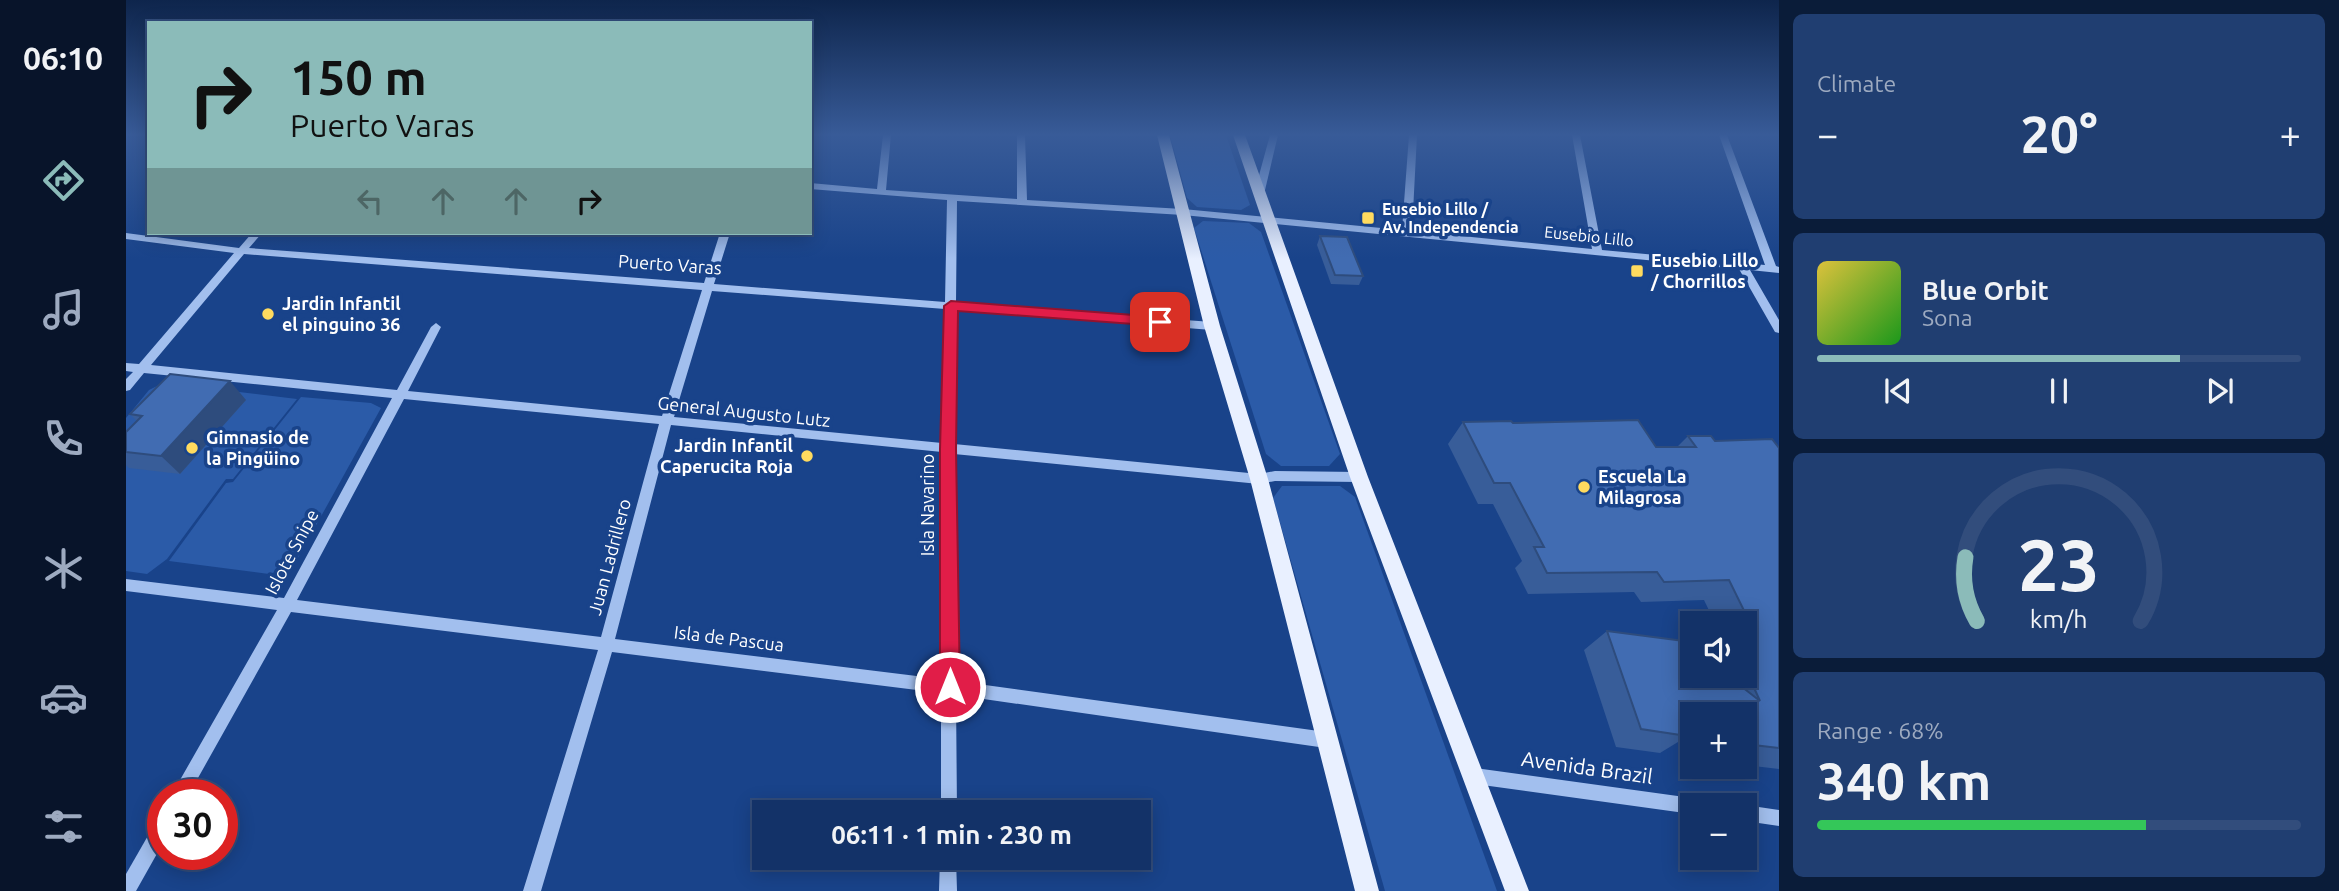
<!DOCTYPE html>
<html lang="en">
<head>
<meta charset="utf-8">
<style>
  :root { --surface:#133268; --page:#203e71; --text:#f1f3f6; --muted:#9daac0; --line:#324d7c; --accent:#8bbbb9 }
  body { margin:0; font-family:Ubuntu,sans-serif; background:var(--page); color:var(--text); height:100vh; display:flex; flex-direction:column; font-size:26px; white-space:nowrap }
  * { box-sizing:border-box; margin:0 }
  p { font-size:23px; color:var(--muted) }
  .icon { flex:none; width:38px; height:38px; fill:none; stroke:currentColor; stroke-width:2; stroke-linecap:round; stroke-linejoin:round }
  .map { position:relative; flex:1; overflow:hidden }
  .drawer { display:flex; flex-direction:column; gap:14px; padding:14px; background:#0a1c39; width:560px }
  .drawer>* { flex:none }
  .banner { position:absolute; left:21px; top:21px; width:665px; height:214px; border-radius:0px; box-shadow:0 4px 18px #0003,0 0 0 2px var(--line); background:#8bbbb9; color:#111; overflow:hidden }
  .tools { position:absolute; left:1554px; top:611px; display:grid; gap:14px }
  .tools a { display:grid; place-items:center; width:77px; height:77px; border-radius:0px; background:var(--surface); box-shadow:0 4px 18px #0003,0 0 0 2px var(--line); font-size:35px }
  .speed { position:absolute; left:21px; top:779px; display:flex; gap:14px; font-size:35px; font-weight:700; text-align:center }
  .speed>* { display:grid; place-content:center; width:91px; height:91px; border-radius:50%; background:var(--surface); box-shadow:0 4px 18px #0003,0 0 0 2px var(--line); line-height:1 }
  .speed .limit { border:10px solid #d22; background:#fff; color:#111 }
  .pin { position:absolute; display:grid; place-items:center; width:60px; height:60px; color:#fff; margin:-30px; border-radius:14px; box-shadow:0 4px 10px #0006 }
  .me { position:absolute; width:77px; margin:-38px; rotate:0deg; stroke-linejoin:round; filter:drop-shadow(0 0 5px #0008) }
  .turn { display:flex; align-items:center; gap:24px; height:147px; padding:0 28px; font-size:32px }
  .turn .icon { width:91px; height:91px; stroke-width:2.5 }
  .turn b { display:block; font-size:49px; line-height:60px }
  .lanes { display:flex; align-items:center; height:66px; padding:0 28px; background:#0003; justify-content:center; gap:35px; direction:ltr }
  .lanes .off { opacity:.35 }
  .big { font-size:52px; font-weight:600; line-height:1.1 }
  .drawer .widget { flex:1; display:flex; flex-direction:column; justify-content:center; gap:10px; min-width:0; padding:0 24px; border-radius:10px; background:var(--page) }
  .drawer .dial { align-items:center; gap:0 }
  .dial svg { height:182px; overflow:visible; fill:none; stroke:var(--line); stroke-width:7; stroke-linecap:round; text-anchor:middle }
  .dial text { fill:var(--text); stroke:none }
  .song { display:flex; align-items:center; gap:21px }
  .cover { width:84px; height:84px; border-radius:10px; background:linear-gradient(135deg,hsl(50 70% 55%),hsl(120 70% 35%)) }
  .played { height:7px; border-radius:4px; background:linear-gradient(90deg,var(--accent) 75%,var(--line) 75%) }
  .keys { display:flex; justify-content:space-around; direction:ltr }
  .heat { display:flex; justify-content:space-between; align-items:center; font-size:38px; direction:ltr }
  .charge { height:10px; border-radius:5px; background:linear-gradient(90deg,#34c759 68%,var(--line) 0) }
  .trip { position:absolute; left:626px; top:800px; width:399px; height:70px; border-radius:0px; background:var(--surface); box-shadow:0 4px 18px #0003,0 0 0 2px var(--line); font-weight:600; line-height:70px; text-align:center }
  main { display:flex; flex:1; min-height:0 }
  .tabs { display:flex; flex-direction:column; width:126px; justify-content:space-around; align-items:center; background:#08142a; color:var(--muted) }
  .tabs .icon { width:49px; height:49px }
  .tabs .current { color:var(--accent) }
  .tabs b { font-size:32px; color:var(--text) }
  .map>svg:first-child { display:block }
</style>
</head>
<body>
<main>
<nav class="tabs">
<b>06:10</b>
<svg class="icon current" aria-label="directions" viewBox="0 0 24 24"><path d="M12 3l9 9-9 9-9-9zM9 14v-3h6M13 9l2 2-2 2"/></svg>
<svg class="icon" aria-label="music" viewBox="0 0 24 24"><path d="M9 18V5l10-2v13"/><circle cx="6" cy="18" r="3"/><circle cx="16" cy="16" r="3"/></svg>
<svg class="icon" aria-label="phone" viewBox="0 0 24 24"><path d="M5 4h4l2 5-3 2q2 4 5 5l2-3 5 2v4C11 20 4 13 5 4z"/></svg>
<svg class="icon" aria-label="climate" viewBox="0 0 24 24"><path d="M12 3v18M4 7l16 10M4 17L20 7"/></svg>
<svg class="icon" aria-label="car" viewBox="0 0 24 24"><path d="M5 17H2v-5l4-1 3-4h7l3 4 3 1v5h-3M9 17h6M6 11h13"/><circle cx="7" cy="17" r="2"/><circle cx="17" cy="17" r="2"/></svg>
<svg class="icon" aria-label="filters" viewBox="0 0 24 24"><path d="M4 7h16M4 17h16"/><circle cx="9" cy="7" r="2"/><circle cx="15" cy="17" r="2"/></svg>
</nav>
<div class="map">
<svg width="1653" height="891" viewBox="0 0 1653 891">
  <rect width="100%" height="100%" fill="#19438a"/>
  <g fill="#2b5ba8">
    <polygon points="1044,135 1100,135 1124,205 1115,210 1071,207 1061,198"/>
    <polygon points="1077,221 1123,223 1135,232 1214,454 1203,466 1155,466 1140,454 1068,228"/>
    <polygon points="37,383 171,399 107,479 100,479 41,559 21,574 0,571 0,418 23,390"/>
    <polygon points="175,397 245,403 255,408 167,567 143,574 43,561 100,483 107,482"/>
    <polygon points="1156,486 1214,486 1229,497 1371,891 1259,891 1147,498"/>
  </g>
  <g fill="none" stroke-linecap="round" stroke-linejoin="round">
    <g fill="#a2bfee" fill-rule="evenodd">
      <path d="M 757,135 L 765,135 L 760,190 L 891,199 L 891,135 L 899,135 L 901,200 L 1057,209 L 1276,230 L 1283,135 L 1291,135 L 1286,231 L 1466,249 L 1446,135 L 1454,135 L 1476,250 L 1639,265 L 1593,135 L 1601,135 L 1650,266 L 1653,267 L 1653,273 L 1624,270 L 1653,320 L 1653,333 L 1649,332 L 1613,269 L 1057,215 L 831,201 L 830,303 L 1086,322 L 1091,326 L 1086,330 L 830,310 L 828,444 L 1133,474 L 1149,471 L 1233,472 L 1237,473 L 1239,477 L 1237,481 L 1233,482 L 1149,481 L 1133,484 L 828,454 L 830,681 L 1200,732 L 1206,735 L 1208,740 L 1206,745 L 1200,748 L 830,695 L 831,812 L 815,812 L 815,693 L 486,652 L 415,891 L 397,891 L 472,650 L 165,612 L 63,794 L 46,794 L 151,610 L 0,591 L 0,579 L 158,598 L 266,398 L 18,373 L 4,390 L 0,391 L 0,379 L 7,372 L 0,371 L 0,363 L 13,364 L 108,253 L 0,239 L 0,233 L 113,248 L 126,233 L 136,233 L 123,248 L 578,283 L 594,233 L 604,233 L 588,284 L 819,302 L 821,200 L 684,189 L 684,183 L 751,189 ZM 118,254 L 576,290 L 536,416 L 282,391 L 315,327 L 310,323 L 305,327 L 271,390 L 25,365 ZM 586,291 L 819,309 L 816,443 L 548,417 ZM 278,399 L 533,424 L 475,637 L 171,600 ZM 545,425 L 816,452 L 815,679 L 489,639 Z"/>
      <polygon points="1144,135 1152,135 1139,190 1134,193 1129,190"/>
      <polygon points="1349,768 1566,798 1572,800 1574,805 1566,805 1566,814 1349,784 1343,782 1341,776 1343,770"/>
      <polygon points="1618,805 1619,805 1653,810 1653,826 1619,821"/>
      <polygon points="37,818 37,843 10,891 0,891 0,874 31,820"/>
      <polygon points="814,858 830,858 831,891 813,891"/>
    </g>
    <g fill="#e9f0ff" fill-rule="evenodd">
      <polygon points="1031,135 1043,135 1094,326 1142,479 1253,891 1229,891 1124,479 1078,326"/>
      <polygon points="1107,135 1119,135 1242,477 1403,891 1379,891 1224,477"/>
    </g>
  </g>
  <g fill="#385d99">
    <polygon points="1194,236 1237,276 1233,285 1205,284 1191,245"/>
    <polygon points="120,400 54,474 3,468 0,465 0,432 11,421 4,414"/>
    <polygon points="1337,422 1387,423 1530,447 1551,447 1562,436 1589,441 1653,448 1653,769 1619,765 1619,714 1566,714 1566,744 1552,742 1534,753 1490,747 1458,650 1481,631 1566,676 1619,676 1619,623 1589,623 1578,600 1515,602 1508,592 1402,594 1389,568 1396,561 1367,504 1352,504 1322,444"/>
  </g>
  <polygon fill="#2e4c7d" points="104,381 120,400 54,474 35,456"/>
  <g fill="#416cb2" stroke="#2e4c7d" stroke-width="2">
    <polygon points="1194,236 1221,237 1237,276 1209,275"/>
    <polygon points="44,374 104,381 35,456 0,452 0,432 16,416 4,414"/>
    <polygon points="1512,420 1530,447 1570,447 1562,436 1585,436 1589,441 1646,439 1653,448 1653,748 1619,744 1619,714 1566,714 1566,723 1556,721 1561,736 1515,729 1481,631 1558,641 1566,647 1566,676 1602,676 1634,701 1619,668 1619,635 1631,637 1603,580 1538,582 1531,572 1421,573 1408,547 1418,547 1384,483 1368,483 1337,422 1385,421 1387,423"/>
  </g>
  <linearGradient id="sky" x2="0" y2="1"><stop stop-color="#0e254c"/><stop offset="0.52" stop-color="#385b98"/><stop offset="1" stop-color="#385b98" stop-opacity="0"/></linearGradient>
  <rect width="1653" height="259" fill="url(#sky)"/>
  <polygon fill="#e11d48" stroke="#92132f" stroke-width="2" points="825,301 1034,317 1041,322 1034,326 832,311 830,449 834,687 831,693 824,696 817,693 814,687 814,449 818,306"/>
  <g fill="#ffdb5f" stroke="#19438a" stroke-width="2.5">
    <rect x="1235" y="211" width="14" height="14" rx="3.5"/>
    <rect x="1504" y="264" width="14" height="14" rx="3.5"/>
    <circle cx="142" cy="314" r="7"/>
    <circle cx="66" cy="448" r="7"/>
    <circle cx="681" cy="456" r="7"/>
    <circle cx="1458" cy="487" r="7"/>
  </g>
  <g text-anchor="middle" stroke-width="7" stroke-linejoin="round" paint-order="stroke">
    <g font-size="16" font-weight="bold" fill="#fff" stroke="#19438a" text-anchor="start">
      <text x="1256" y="215">Eusebio Lillo /<tspan x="1256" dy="18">Av. Independencia</tspan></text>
    </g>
    <g font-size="16" fill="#fff" stroke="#19438a">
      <text transform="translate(1463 236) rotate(6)" y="6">Eusebio Lillo</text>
    </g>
    <g font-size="18" font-weight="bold" fill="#fff" stroke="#19438a" text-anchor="start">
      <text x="1525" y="267">Eusebio Lillo<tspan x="1525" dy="21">/ Chorrillos</tspan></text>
      <text x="156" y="310">Jardin Infantil<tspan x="156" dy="21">el pinguino 36</tspan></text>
      <text x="80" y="444">Gimnasio de<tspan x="80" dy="21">la Pingüino</tspan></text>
      <text x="667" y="452" text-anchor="end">Jardin Infantil<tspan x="667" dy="21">Caperucita Roja</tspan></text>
      <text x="1472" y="483">Escuela La<tspan x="1472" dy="21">Milagrosa</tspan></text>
    </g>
    <g font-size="18" fill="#fff" stroke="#19438a">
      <text transform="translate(544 265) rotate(4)" y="6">Puerto Varas</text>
      <text transform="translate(618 412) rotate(6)" y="6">General Augusto Lutz</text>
      <text transform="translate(802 505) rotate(-90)" y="6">Isla Navarino</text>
      <text transform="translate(166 552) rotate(-62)" y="6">Islote Snipe</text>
      <text transform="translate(484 557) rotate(-75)" y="6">Juan Ladrillero</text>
      <text transform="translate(603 639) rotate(7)" y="6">Isla de Pascua</text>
    </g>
    <g font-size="21" fill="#fff" stroke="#19438a">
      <text transform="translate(1461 768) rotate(8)" y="7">Avenida Brazil</text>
    </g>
  </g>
</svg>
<div class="tools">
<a><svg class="icon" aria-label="sound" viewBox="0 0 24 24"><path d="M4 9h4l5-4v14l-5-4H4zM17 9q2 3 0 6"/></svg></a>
<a>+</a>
<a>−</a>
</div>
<div class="speed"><div class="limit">30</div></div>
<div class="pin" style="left:1034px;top:322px;background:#d93025"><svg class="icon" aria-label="arrive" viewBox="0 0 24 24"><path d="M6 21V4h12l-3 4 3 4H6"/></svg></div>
<svg class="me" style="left:824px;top:687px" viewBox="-20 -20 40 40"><circle r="17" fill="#e11d48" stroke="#fff" stroke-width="3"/><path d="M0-11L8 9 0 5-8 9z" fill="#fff"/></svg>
<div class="trip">06:11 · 1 min · 230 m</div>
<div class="banner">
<div class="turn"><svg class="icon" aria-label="right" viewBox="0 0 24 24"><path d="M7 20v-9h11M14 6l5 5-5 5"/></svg><div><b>150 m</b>Puerto Varas</div></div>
<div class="lanes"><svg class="icon off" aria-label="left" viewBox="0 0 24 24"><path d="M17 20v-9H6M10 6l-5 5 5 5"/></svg><svg class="icon off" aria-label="ahead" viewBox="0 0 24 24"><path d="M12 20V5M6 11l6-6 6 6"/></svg><svg class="icon off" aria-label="ahead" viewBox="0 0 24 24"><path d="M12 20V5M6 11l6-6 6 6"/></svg><svg class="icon" aria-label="right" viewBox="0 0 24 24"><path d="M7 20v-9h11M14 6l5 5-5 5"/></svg></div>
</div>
</div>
<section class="drawer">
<div class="widget"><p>Climate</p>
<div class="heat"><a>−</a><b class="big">20°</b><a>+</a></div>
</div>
<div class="widget">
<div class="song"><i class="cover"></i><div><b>Blue Orbit</b><p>Sona</p></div></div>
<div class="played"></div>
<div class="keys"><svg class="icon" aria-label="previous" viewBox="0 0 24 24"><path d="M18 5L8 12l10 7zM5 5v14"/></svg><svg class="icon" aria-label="pause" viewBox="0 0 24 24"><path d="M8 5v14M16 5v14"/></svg><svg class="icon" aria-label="next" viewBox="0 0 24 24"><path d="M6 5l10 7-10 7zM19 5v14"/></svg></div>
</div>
<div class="widget dial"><svg viewBox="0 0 100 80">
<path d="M14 69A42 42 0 1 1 86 69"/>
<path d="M14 69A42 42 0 0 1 9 41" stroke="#8bbbb9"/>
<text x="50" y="56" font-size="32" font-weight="700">23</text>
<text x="50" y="72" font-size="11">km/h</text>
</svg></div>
<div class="widget"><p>Range · 68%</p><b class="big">340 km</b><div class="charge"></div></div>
</section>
</main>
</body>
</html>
